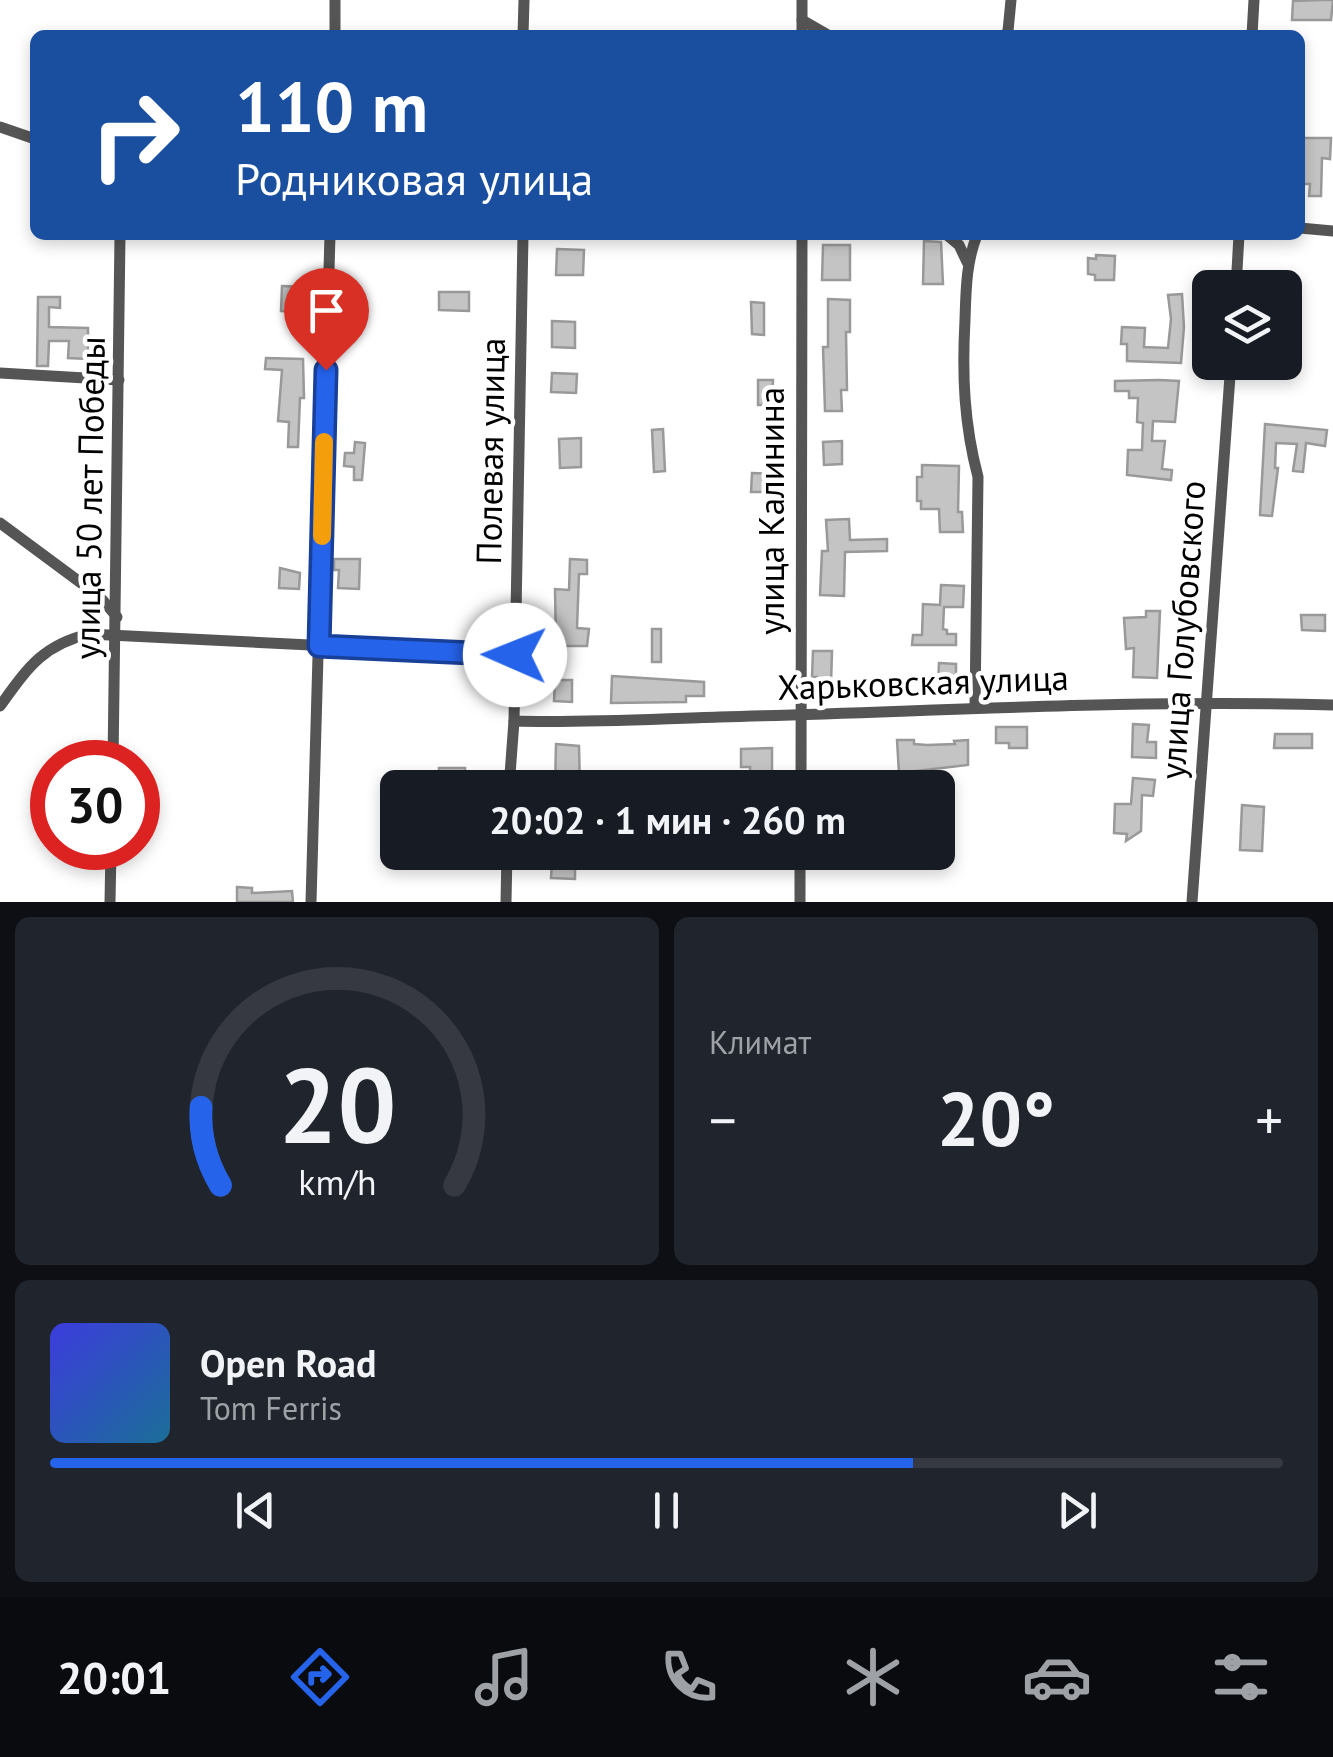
<!DOCTYPE html>
<html lang="ru">
<head>
<meta charset="utf-8">
<style>
  :root { --surface:#171b24; --page:#20242c; --text:#f1f3f6; --muted:#9ea1a6; --line:#363941; --accent:#2563eb }
  body { margin:0; font-family:"PT Sans",sans-serif; background:var(--page); color:var(--text); height:100vh; display:flex; flex-direction:column; font-size:38px; white-space:nowrap }
  * { box-sizing:border-box; margin:0 }
  p { font-size:32px; color:var(--muted) }
  .icon { flex:none; width:55px; height:55px; fill:none; stroke:currentColor; stroke-width:2; stroke-linecap:round; stroke-linejoin:round }
  .map { position:relative; height:902px; overflow:hidden }
  .drawer { display:flex; flex-direction:column; gap:15px; padding:15px; background:#0d0f14; flex:1 }
  .drawer>* { flex:none }
  .banner { position:absolute; left:30px; top:30px; width:1275px; height:210px; border-radius:15px; box-shadow:0 5px 15px #0003; background:#1a4fa0; color:#fff; overflow:hidden }
  .buttons { position:absolute; left:1192px; top:270px; display:grid; gap:20px }
  .buttons a { display:grid; place-items:center; width:110px; height:110px; border-radius:15px; background:var(--surface); box-shadow:0 5px 15px #0003; font-size:50px }
  .speed { position:absolute; left:30px; top:740px; display:flex; gap:20px; font-size:50px; font-weight:700; text-align:center }
  .speed>* { display:grid; place-content:center; width:130px; height:130px; border-radius:50%; background:var(--surface); box-shadow:0 5px 15px #0003; line-height:1 }
  .speed .limit { border:15px solid #d22; background:#fff; color:#111 }
  .pin { position:absolute; display:grid; place-items:center; width:85px; height:85px; color:#fff; margin:-102px -42px; border-radius:50% 50% 50% 0; rotate:-45deg; box-shadow:0 0 10px #0007 }
  .pin .icon { rotate:45deg }
  .me { position:absolute; width:110px; margin:-55px; rotate:271deg; stroke-linejoin:round; filter:drop-shadow(0 0 8px #0008) }
  .turn { display:flex; align-items:center; gap:35px; height:210px; padding:0 40px; font-size:45px }
  .turn .icon { width:130px; height:130px; stroke-width:2.5 }
  .turn b { display:block; font-size:70px; line-height:85px }
  .big { font-size:75px; font-weight:700; line-height:1.1 }
  .drawer .tile { flex:1; display:flex; flex-direction:column; justify-content:center; gap:15px; min-width:0; padding:0 35px; border-radius:15px; background:var(--page) }
  .drawer .dial { align-items:center; gap:0 }
  .dial svg { height:260px; overflow:visible; fill:none; stroke:var(--line); stroke-width:7; stroke-linecap:round; text-anchor:middle }
  .dial text { fill:var(--text); stroke:none }
  .song { display:flex; align-items:center; gap:30px }
  .cover { width:120px; height:120px; border-radius:15px; background:linear-gradient(135deg,hsl(240 70% 55%),hsl(200 70% 35%)) }
  .played { height:10px; border-radius:5px; background:linear-gradient(90deg,var(--accent) 70%,var(--line) 70%) }
  .keys { display:flex; justify-content:space-around; direction:ltr }
  .heat { display:flex; justify-content:space-between; align-items:center; font-size:55px; direction:ltr }
  .drawer .tiles { flex:1; display:grid; gap:15px; grid-template-columns:1fr 1fr }
  .tile:last-child { grid-column:span 2 }
  .trip { position:absolute; left:380px; top:770px; width:575px; height:100px; border-radius:15px; background:var(--surface); box-shadow:0 5px 15px #0003; font-weight:700; line-height:100px; text-align:center }
  .dock { display:flex; height:160px; justify-content:space-around; align-items:center; background:#090b0e; color:var(--muted) }
  .dock .icon { width:70px; height:70px }
  .dock .selected { color:var(--accent) }
  .dock b { font-size:45px; color:var(--text) }
  .map>svg:first-child { display:block }
</style>
</head>
<body>
<div class="map">
<svg width="1333" height="902" viewBox="0 0 1333 902">
  <rect width="100%" height="100%" fill="#fff"/>
  <g fill="#c4c4c4" stroke="#999" stroke-width="2.5">
    <polygon points="1323,0 1333,0 1331,20 1292,20 1293,1"/>
    <polygon points="1300,138 1331,138 1330,159 1322,158 1321,196 1309,196 1310,184 1300,184"/>
    <polygon points="924,241 941,242 943,284 923,284"/>
    <polygon points="823,245 850,245 850,280 822,280"/>
    <polygon points="557,249 584,250 583,275 556,275"/>
    <polygon points="1096,255 1115,256 1114,280 1095,280 1095,275 1088,274 1088,258 1096,259"/>
    <polygon points="282,286 305,287 304,312 281,311"/>
    <polygon points="439,292 469,292 469,311 439,310"/>
    <polygon points="1182,294 1184,327 1181,363 1127,361 1127,344 1121,344 1122,327 1145,328 1144,347 1168,348 1171,319 1168,295"/>
    <polygon points="38,297 60,297 60,308 49,307 49,327 88,328 88,359 68,358 69,341 49,341 48,366 37,366"/>
    <polygon points="828,299 850,300 850,332 846,332 847,390 841,390 842,411 825,411 823,347 828,347"/>
    <polygon points="751,302 764,303 764,335 752,334"/>
    <polygon points="552,321 575,322 575,348 552,347"/>
    <polygon points="266,358 303,359 304,398 300,398 298,447 288,447 289,422 278,421 282,370 265,369"/>
    <polygon points="552,373 577,374 576,393 551,392"/>
    <polygon points="758,380 773,380 772,405 758,405"/>
    <polygon points="1159,380 1179,381 1175,422 1153,421 1152,441 1165,441 1162,469 1172,470 1171,480 1127,475 1128,450 1142,450 1143,423 1137,422 1138,398 1129,398 1129,391 1115,391 1115,381"/>
    <polygon points="1265,424 1327,430 1325,446 1306,443 1303,472 1293,471 1297,444 1276,443 1275,468 1278,468 1272,516 1260,515"/>
    <polygon points="663,429 665,471 654,472 652,430"/>
    <polygon points="581,438 581,467 560,468 559,439"/>
    <polygon points="842,441 842,464 824,465 823,442"/>
    <polygon points="355,442 365,443 362,480 354,480 354,467 344,466 345,453 354,453"/>
    <polygon points="922,465 959,466 958,512 962,512 963,532 940,532 939,509 921,509 921,501 917,501 917,477 922,477"/>
    <polygon points="752,473 773,474 772,492 751,492"/>
    <polygon points="849,519 850,540 887,539 887,551 845,552 844,596 820,595 822,551 828,551 826,520"/>
    <polygon points="334,559 360,559 359,589 338,588 339,570 334,570"/>
    <polygon points="570,559 587,560 587,574 579,574 577,628 589,629 587,646 556,646 555,589 569,590"/>
    <polygon points="280,568 300,573 299,589 279,588"/>
    <polygon points="941,585 964,586 963,607 944,607 943,629 947,630 947,634 956,634 956,645 912,645 913,635 922,635 923,604 940,605"/>
    <polygon points="1146,611 1160,611 1157,678 1133,677 1134,648 1126,649 1124,618 1146,617"/>
    <polygon points="1301,615 1325,615 1325,631 1302,630"/>
    <rect x="652" y="629" width="9" height="33"/>
    <polygon points="813,651 832,651 831,684 817,683 817,677 812,677"/>
    <polygon points="939,663 956,664 956,684 938,684"/>
    <polygon points="612,676 704,682 704,696 686,696 686,702 611,703"/>
    <polygon points="555,680 572,680 572,702 554,701"/>
    <polygon points="1133,724 1149,725 1147,742 1156,742 1156,758 1132,757"/>
    <polygon points="996,727 1027,727 1027,748 1009,748 1009,743 996,743"/>
    <polygon points="1275,734 1312,734 1312,748 1274,748"/>
    <polygon points="897,740 914,740 914,744 927,745 955,744 954,741 968,740 968,765 899,773"/>
    <polygon points="556,744 579,746 580,788 555,788"/>
    <polygon points="772,748 772,788 750,788 750,767 741,767 741,749"/>
    <rect x="439" y="768" width="26" height="20"/>
    <polygon points="1133,778 1155,780 1153,796 1142,795 1141,831 1126,841 1127,834 1114,833 1115,804 1131,804"/>
    <polygon points="1242,805 1264,807 1262,851 1240,850"/>
    <polygon points="565,852 575,852 575,879 551,878 552,861 565,862"/>
    <polygon points="237,887 252,888 252,893 292,891 293,902 237,902"/>
  </g>
  <g fill="none" stroke-linecap="round" stroke-linejoin="round">
    <g stroke="#555" stroke-width="11">
      <polyline points="802,20 828,35"/>
      <polyline points="335,35 335,0"/>
      <polyline points="523,35 524,0"/>
      <polyline points="802,35 802,0"/>
      <polyline points="1005,35 1008,31 1011,0"/>
      <polyline points="1252,35 1254,0"/>
      <polyline points="0,127 35,139"/>
      <polyline points="1300,228 1333,231"/>
      <polyline points="947,235 959,245 967,262"/>
      <polyline points="1236,288 1239,235"/>
      <polyline points="0,373 119,380"/>
      <polyline points="0,523 100,597 117,617"/>
      <path d="M 0,706 C 27,669 42,645 89,634 L 515,655"/>
      <path d="M 975,707 L 978,477 C 964,424 962,375 965,320 C 966,290 966,263 977,235"/>
      <path d="M 514,721 C 582,723 651,719 719,717 C 924,712 1128,699 1333,705"/>
      <polyline points="113,762 120,235"/>
      <polyline points="509,788 514,721 523,235"/>
      <polyline points="801,788 802,235"/>
      <polyline points="110,902 111,848"/>
      <polyline points="311,902 330,235"/>
      <polyline points="506,902 507,852"/>
      <polyline points="800,902 800,852"/>
      <polyline points="1192,902 1231,362"/>
    </g>
  </g>
  <g fill="none" stroke-linecap="round" stroke-linejoin="round">
    <g stroke="#184099" stroke-width="25">
      <polyline id="route" points="326,370 319,646 515,655"/>
    </g>
    <use href="#route" stroke="#2563eb" stroke-width="18"/>
    <polyline stroke="#f59e0b" stroke-width="18" points="322,536 324,442"/>
  </g>
  <g text-anchor="middle" stroke-width="9" stroke-linejoin="round" paint-order="stroke">
    <g font-size="35" fill="#000" stroke="#fff">
      <text transform="translate(491 451) rotate(-89)" y="12">Полевая улица</text>
      <text transform="translate(90 498) rotate(-89)" y="12">улица 50 лет Победы</text>
      <text transform="translate(772 511) rotate(-90)" y="12">улица Калинина</text>
      <text transform="translate(1183 630) rotate(-86)" y="12">улица Голубовского</text>
      <text transform="translate(923 683) rotate(-2)" y="12">Харьковская улица</text>
    </g>
  </g>
</svg>
<div class="buttons">
<a><svg class="icon" aria-label="layers" viewBox="0 0 24 24"><path d="M12 4l9 5-9 5-9-5zM3 14l9 5 9-5"/></svg></a>
</div>
<div class="speed"><div class="limit">30</div></div>
<div class="pin" style="left:326px;top:370px;background:#d93025"><svg class="icon" aria-label="arrive" viewBox="0 0 24 24"><path d="M6 21V4h12l-3 4 3 4H6"/></svg></div>
<svg class="me" style="left:515px;top:655px" viewBox="-20 -20 40 40"><circle r="19" fill="#fff"/><path d="M0-13L10 11 0 6-10 11z" fill="#2563eb"/></svg>
<div class="trip">20:02 · 1 мин · 260 m</div>
<div class="banner">
<div class="turn"><svg class="icon" aria-label="right" viewBox="0 0 24 24"><path d="M7 20v-9h11M14 6l5 5-5 5"/></svg><div><b>110 m</b>Родниковая улица</div></div>
</div>
</div>
<section class="drawer">
<div class="tiles">
<div class="tile dial"><svg viewBox="0 0 100 80">
<path d="M14 69A42 42 0 1 1 86 69"/>
<path d="M14 69A42 42 0 0 1 8 45" stroke="#2563eb"/>
<text x="50" y="56" font-size="32" font-weight="700">20</text>
<text x="50" y="72" font-size="11">km/h</text>
</svg></div>
<div class="tile"><p>Климат</p>
<div class="heat"><a>−</a><b class="big">20°</b><a>+</a></div>
</div>
<div class="tile">
<div class="song"><i class="cover"></i><div><b>Open Road</b><p>Tom Ferris</p></div></div>
<div class="played"></div>
<div class="keys"><svg class="icon" aria-label="previous" viewBox="0 0 24 24"><path d="M18 5L8 12l10 7zM5 5v14"/></svg><svg class="icon" aria-label="pause" viewBox="0 0 24 24"><path d="M8 5v14M16 5v14"/></svg><svg class="icon" aria-label="next" viewBox="0 0 24 24"><path d="M6 5l10 7-10 7zM19 5v14"/></svg></div>
</div>
</div>
</section>
<nav class="dock">
<b>20:01</b>
<svg class="icon selected" aria-label="directions" viewBox="0 0 24 24"><path d="M12 3l9 9-9 9-9-9zM9 14v-3h6M13 9l2 2-2 2"/></svg>
<svg class="icon" aria-label="music" viewBox="0 0 24 24"><path d="M9 18V5l10-2v13"/><circle cx="6" cy="18" r="3"/><circle cx="16" cy="16" r="3"/></svg>
<svg class="icon" aria-label="phone" viewBox="0 0 24 24"><path d="M5 4h4l2 5-3 2q2 4 5 5l2-3 5 2v4C11 20 4 13 5 4z"/></svg>
<svg class="icon" aria-label="climate" viewBox="0 0 24 24"><path d="M12 3v18M4 7l16 10M4 17L20 7"/></svg>
<svg class="icon" aria-label="car" viewBox="0 0 24 24"><path d="M5 17H2v-5l4-1 3-4h7l3 4 3 1v5h-3M9 17h6M6 11h13"/><circle cx="7" cy="17" r="2"/><circle cx="17" cy="17" r="2"/></svg>
<svg class="icon" aria-label="filters" viewBox="0 0 24 24"><path d="M4 7h16M4 17h16"/><circle cx="9" cy="7" r="2"/><circle cx="15" cy="17" r="2"/></svg>
</nav>
</body>
</html>
